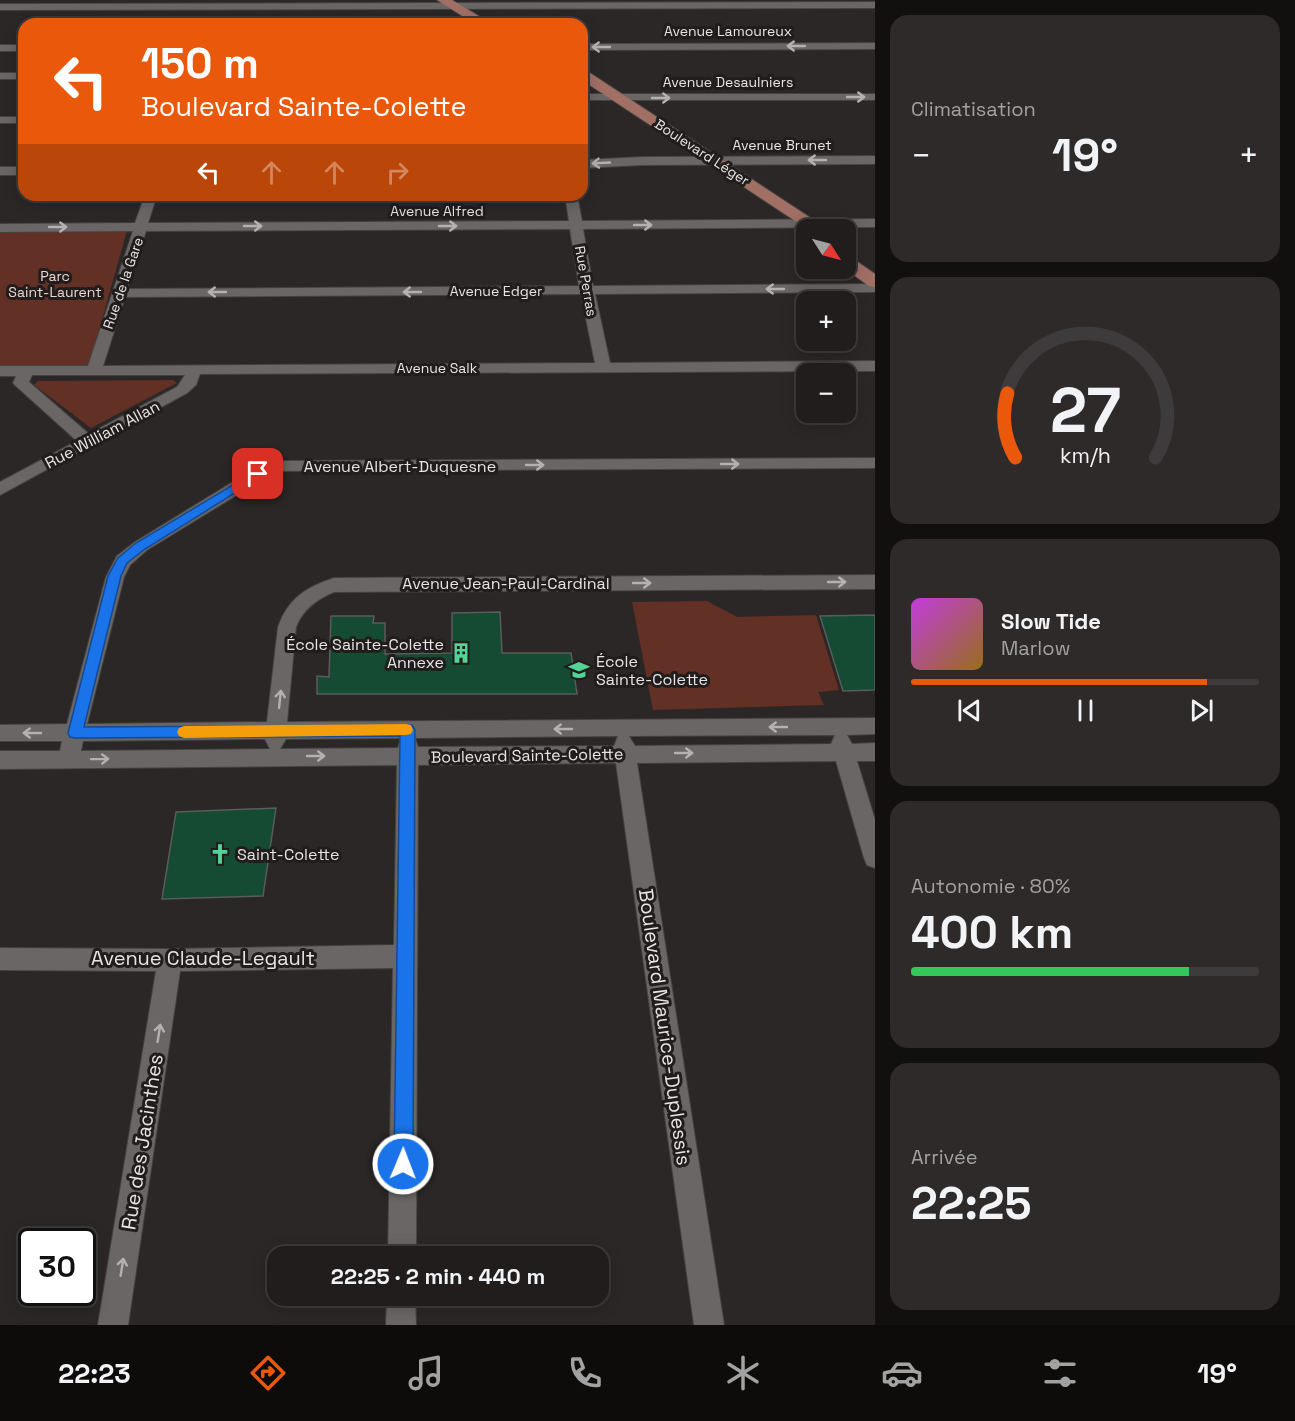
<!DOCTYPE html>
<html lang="fr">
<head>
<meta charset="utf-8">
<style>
  :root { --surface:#201d1c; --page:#2d2a29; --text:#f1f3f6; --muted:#a2a2a3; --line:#3d3b3b; --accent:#ea580c }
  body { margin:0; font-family:"Space Grotesk",sans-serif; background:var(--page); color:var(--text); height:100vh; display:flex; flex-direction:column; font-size:22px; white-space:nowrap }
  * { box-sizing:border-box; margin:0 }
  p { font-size:20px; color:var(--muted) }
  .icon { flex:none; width:33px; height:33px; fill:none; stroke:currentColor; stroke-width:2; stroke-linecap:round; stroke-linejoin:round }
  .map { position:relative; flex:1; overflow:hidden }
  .drawer { display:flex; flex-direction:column; gap:15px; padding:15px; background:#12100f; width:420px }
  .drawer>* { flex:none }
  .banner { position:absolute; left:18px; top:18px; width:570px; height:183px; border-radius:18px; box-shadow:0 3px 15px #0003,0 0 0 2px var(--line); background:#ea580c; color:#fff; overflow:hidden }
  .needle { width:39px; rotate:126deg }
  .buttons { position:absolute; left:796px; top:219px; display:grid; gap:12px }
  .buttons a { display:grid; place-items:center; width:60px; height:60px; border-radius:12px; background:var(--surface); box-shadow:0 3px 15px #0003,0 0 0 2px var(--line); font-size:30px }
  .speed { position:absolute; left:18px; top:1228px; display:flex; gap:12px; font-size:30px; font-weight:700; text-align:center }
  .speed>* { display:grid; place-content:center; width:78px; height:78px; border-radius:50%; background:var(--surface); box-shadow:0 3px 15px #0003,0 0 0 2px var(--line); line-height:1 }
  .speed .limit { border:3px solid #111; border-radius:9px; background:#fff; color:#111 }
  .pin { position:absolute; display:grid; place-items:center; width:51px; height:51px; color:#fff; margin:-26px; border-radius:12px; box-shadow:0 3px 9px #0006 }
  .me { position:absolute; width:66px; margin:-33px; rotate:1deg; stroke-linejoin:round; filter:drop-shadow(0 0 4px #0008) }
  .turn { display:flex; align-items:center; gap:21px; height:126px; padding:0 24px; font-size:27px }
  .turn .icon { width:78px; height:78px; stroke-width:2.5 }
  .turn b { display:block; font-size:42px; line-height:51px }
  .lanes { display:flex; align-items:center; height:57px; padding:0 24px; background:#0003; justify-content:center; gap:30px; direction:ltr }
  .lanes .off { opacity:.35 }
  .big { font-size:45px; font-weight:600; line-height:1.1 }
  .drawer .card { flex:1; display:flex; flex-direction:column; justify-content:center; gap:9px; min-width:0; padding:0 21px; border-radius:18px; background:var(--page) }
  .drawer .dial { align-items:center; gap:0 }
  .dial svg { height:156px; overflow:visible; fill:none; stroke:var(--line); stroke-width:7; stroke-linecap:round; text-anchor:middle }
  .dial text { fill:var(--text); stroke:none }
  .song { display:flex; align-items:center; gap:18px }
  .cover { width:72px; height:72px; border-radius:9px; background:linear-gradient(135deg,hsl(290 70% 55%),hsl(40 70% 35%)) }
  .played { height:6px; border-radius:3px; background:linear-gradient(90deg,var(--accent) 85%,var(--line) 85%) }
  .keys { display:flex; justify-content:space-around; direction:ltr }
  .heat { display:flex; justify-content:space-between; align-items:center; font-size:33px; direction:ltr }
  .charge { height:9px; border-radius:4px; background:linear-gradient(90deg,#34c759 80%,var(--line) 0) }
  .trip { position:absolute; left:267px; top:1246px; width:342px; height:60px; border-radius:18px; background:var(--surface); box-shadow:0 3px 15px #0003,0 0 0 2px var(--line); font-weight:600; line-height:60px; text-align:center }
  .tabs { display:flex; height:96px; justify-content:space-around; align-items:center; background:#0d0c0b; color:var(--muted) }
  .tabs .icon { width:42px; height:42px }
  .tabs .on { color:var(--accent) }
  .tabs b { font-size:27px; color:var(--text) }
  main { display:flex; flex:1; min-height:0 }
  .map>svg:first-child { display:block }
</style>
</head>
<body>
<main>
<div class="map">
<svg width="875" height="1325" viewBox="0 0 875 1325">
  <rect width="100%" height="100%" fill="#2a2726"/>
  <g fill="#623025">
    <polygon points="128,227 88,370 0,370 0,228"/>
    <polygon points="173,380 177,383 175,384 91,428 34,385 38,381"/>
    <polygon points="707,601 737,617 816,615 839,690 818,692 824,705 653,710 632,602"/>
  </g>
  <g fill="#144b32" stroke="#595c5a" stroke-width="1.5">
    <polygon points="500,612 502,653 571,653 577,694 317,694 317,676 329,677 331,616 374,616 373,623 385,623 385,654 452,653 452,613"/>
    <polygon points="875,615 875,690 843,691 820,616"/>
    <polygon points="276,808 263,896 162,899 176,812"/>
  </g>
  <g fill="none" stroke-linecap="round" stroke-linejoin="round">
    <g stroke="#454342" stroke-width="2">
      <g id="minor">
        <polygon points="875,2 875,8 0,10 0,4"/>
        <polygon points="875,43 875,49 582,50 582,44"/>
        <rect x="0" y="45" width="24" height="6"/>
        <rect x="0" y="73" width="24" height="6"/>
        <rect x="582" y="94" width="293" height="6"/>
        <rect x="0" y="117" width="24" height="6"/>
        <polygon points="875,156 875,164 643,165 582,168 582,160 643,157"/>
        <rect x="0" y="167" width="24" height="8"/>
        <path d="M 145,195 L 157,195 L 148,223 L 569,221 L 565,195 L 577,195 L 582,221 L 875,219 L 875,227 L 583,229 L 593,286 L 875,284 L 875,292 L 595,294 L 610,363 L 875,361 L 875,371 L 200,374 L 196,385 L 187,393 L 0,495 L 0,482 L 77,441 L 16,386 L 13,383 L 16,376 L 0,376 L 0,366 L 88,366 L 133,231 L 0,232 L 0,224 L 135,223 ZM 570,229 L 579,286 L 127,289 L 146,231 ZM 581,294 L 595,363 L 103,366 L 125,297 ZM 32,375 L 185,375 L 177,387 L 89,434 L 29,382 Z"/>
        <path d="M 875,458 L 875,468 L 280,471 L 271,474 L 147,550 L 130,565 L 124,577 L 87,724 L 267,722 L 278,627 C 288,599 306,587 334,578 L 875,575 L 875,589 L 334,592 C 317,599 303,609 296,627 L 287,722 L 875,718 L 875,734 L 847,735 L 852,744 L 875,743 L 875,761 L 857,761 L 875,820 L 875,868 L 867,865 L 864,858 L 836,761 L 637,763 L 724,1325 L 694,1325 L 616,763 L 418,765 L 416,1257 L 388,1257 L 393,968 L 180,971 L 128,1325 L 98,1325 L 156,971 L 0,970 L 0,948 L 170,949 L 394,945 L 397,765 L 0,769 L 0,751 L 60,751 L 62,741 L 0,741 L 0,725 L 67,724 L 106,577 L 117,556 L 135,542 L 259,466 L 280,461 ZM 835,735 L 831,744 L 635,746 L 629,736 ZM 618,736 L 614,746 L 418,747 L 415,738 ZM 401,738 L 398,748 L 280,749 L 286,739 ZM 265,739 L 270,749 L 81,751 L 83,741 Z"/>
        <polygon points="387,1296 415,1296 416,1325 386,1325"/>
      </g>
    </g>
    <g stroke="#454342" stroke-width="2">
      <g id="major">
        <polygon points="437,0 452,0 492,24 475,24"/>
        <polygon points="582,70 587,71 829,230 809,230 582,80"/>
        <polygon points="846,257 852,258 875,274 875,287 869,286 844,268 846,268"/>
      </g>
    </g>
    <use href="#minor" fill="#696665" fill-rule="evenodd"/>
    <use href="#major" fill="#a16f64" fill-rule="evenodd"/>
  </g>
  <defs><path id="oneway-shaft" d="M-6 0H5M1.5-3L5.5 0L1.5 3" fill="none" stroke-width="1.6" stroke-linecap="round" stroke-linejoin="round" transform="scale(1.5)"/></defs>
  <g stroke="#b4b2b1">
    <use href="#oneway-shaft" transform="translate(796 46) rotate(180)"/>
    <use href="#oneway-shaft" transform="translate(601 47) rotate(180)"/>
    <use href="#oneway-shaft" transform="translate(856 97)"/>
    <use href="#oneway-shaft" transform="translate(661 98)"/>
    <use href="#oneway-shaft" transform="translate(817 160) rotate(180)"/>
    <use href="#oneway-shaft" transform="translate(601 163) rotate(177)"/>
    <use href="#oneway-shaft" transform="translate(643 225)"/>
    <use href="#oneway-shaft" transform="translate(253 226)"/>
    <use href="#oneway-shaft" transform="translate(448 226)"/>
    <use href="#oneway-shaft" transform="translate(58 227)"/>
    <use href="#oneway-shaft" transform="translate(775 289) rotate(180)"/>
    <use href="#oneway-shaft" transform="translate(217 292) rotate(180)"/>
    <use href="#oneway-shaft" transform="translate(412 292) rotate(180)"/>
    <use href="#oneway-shaft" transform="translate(730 464)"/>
    <use href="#oneway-shaft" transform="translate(535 465)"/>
    <use href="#oneway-shaft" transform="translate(837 582)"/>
    <use href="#oneway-shaft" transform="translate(642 583)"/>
    <use href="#oneway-shaft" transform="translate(280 699) rotate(-84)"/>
    <use href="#oneway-shaft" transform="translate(778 727) rotate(180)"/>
    <use href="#oneway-shaft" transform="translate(563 729) rotate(180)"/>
    <use href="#oneway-shaft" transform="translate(32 733) rotate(180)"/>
    <use href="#oneway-shaft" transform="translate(684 753)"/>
    <use href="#oneway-shaft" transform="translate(316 756)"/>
    <use href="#oneway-shaft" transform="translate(100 759) rotate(-1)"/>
    <use href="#oneway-shaft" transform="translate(159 1033) rotate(-81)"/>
    <use href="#oneway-shaft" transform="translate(122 1267) rotate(-81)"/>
  </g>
  <polygon fill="#1a73e8" stroke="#114b97" stroke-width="1.5" points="258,470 264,474 262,476 145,549 127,563 121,576 84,727 412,725 415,730 413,1164 410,1171 403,1174 397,1171 394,1164 400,736 75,738 70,737 68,733 108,576 118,558 136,543"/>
  <polygon fill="#f59e0b" points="406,724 411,725 413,730 411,734 406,735 184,738 179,736 177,732 179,728 184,726"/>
  <defs>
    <g id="building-bare" transform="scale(1.62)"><path d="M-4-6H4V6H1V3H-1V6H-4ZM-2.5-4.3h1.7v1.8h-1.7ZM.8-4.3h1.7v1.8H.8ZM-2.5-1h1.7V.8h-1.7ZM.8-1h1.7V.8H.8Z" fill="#54d396" stroke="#201d1c" stroke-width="2.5" paint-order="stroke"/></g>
    <g id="school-bare" transform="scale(1.62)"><path d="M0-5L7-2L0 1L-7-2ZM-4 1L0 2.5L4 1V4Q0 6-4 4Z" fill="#54d396" stroke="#201d1c" stroke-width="2.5" paint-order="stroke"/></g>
    <g id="church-bare" transform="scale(1.62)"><path d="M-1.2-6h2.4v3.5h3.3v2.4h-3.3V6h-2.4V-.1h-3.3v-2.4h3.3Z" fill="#54d396" stroke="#201d1c" stroke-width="2.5" paint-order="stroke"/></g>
  </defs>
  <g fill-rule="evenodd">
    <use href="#building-bare" x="461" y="653"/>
    <use href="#school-bare" x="579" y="670"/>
    <use href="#church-bare" x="220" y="854"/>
  </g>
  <g text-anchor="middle" stroke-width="6" stroke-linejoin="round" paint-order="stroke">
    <g font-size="14" fill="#e6e4e4" stroke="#201d1c">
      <text x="728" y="36">Avenue Lamoureux</text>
      <text x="728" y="87">Avenue Desaulniers</text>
      <text x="782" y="150">Avenue Brunet</text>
      <text transform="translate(702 152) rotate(33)" y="5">Boulevard Léger</text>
      <text x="437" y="216">Avenue Alfred</text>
      <text transform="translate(586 281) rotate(80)" y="5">Rue Perras</text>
      <text transform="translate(123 283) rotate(-71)" y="5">Rue de la Gare</text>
      <text x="496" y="296">Avenue Edger</text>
      <text x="437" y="373">Avenue Salk</text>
    </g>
    <g font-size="14" fill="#eed4ce" stroke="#201d1c">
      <text x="55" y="281">Parc<tspan x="55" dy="16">Saint-Laurent</tspan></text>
    </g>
    <g font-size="16" fill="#e6e4e4" stroke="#201d1c">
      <text transform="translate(102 434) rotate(-28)" y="6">Rue William Allan</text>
      <text x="400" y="472">Avenue Albert-Duquesne</text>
      <text x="506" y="589">Avenue Jean-Paul-Cardinal</text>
      <text transform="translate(527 755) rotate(-1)" y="6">Boulevard Sainte-Colette</text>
    </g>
    <g font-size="16" fill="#e6e4e4" stroke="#201d1c" text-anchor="start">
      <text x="444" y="650" text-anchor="end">École Sainte-Colette<tspan x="444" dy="18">Annexe</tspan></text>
      <text x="596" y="667">École<tspan x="596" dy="18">Sainte-Colette</tspan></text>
      <text x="237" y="860">Saint-Colette</text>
    </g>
    <g font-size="20" fill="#e6e4e4" stroke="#201d1c">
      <text x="203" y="965">Avenue Claude-Legault</text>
      <text transform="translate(665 1027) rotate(82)" y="7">Boulevard Maurice-Duplessis</text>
      <text transform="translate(142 1142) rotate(-81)" y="7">Rue des Jacinthes</text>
    </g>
  </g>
</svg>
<div class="buttons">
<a><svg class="needle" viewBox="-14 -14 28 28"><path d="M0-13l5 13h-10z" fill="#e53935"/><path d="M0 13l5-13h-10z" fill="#a2a2a3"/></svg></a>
<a>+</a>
<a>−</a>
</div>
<div class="speed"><div class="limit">30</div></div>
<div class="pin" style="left:258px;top:474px;background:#d93025"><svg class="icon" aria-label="arrive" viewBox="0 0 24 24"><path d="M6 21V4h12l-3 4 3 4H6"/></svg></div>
<svg class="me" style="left:403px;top:1164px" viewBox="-20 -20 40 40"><circle r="17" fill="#1a73e8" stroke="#fff" stroke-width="3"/><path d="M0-11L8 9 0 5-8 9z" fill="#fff"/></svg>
<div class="trip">22:25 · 2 min · 440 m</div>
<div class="banner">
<div class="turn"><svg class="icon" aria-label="left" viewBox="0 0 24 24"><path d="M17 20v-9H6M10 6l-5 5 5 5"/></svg><div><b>150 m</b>Boulevard Sainte-Colette</div></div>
<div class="lanes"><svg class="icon" aria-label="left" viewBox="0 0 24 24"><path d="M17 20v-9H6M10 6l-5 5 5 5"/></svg><svg class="icon off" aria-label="ahead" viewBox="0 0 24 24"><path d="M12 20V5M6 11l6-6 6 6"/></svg><svg class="icon off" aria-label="ahead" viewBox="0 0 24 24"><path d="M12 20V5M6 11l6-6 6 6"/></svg><svg class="icon off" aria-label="right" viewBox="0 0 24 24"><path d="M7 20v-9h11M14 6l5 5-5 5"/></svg></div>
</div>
</div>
<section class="drawer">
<div class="card"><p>Climatisation</p>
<div class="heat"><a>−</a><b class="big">19°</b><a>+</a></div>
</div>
<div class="card dial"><svg viewBox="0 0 100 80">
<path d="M14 69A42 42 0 1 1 86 69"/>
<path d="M14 69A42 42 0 0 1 10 36" stroke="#ea580c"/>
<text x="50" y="56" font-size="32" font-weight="700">27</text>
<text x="50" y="72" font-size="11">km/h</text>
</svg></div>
<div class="card">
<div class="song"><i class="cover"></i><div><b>Slow Tide</b><p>Marlow</p></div></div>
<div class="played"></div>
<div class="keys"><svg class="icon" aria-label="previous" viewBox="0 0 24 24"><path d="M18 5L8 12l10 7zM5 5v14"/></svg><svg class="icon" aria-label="pause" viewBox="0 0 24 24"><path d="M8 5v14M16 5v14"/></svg><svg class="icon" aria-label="next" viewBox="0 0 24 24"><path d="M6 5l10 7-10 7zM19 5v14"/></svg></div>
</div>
<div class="card"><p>Autonomie · 80%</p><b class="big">400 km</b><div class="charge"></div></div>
<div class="card"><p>Arrivée</p><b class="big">22:25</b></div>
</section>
</main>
<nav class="tabs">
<b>22:23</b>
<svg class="icon on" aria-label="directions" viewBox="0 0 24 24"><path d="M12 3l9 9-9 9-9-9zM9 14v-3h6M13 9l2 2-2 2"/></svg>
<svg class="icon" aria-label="music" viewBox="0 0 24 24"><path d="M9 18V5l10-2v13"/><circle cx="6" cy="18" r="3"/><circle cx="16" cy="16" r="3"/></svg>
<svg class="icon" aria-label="phone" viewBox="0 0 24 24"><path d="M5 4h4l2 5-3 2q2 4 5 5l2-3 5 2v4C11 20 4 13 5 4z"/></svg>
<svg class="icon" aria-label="climate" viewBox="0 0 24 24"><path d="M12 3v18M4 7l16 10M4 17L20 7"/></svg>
<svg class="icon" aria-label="car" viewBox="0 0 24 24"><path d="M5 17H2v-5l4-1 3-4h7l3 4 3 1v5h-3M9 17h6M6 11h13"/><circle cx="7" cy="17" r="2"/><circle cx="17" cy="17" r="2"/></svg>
<svg class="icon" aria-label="filters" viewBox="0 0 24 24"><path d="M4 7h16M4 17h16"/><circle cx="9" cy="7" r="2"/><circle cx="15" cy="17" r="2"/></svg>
<b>19°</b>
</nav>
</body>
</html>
